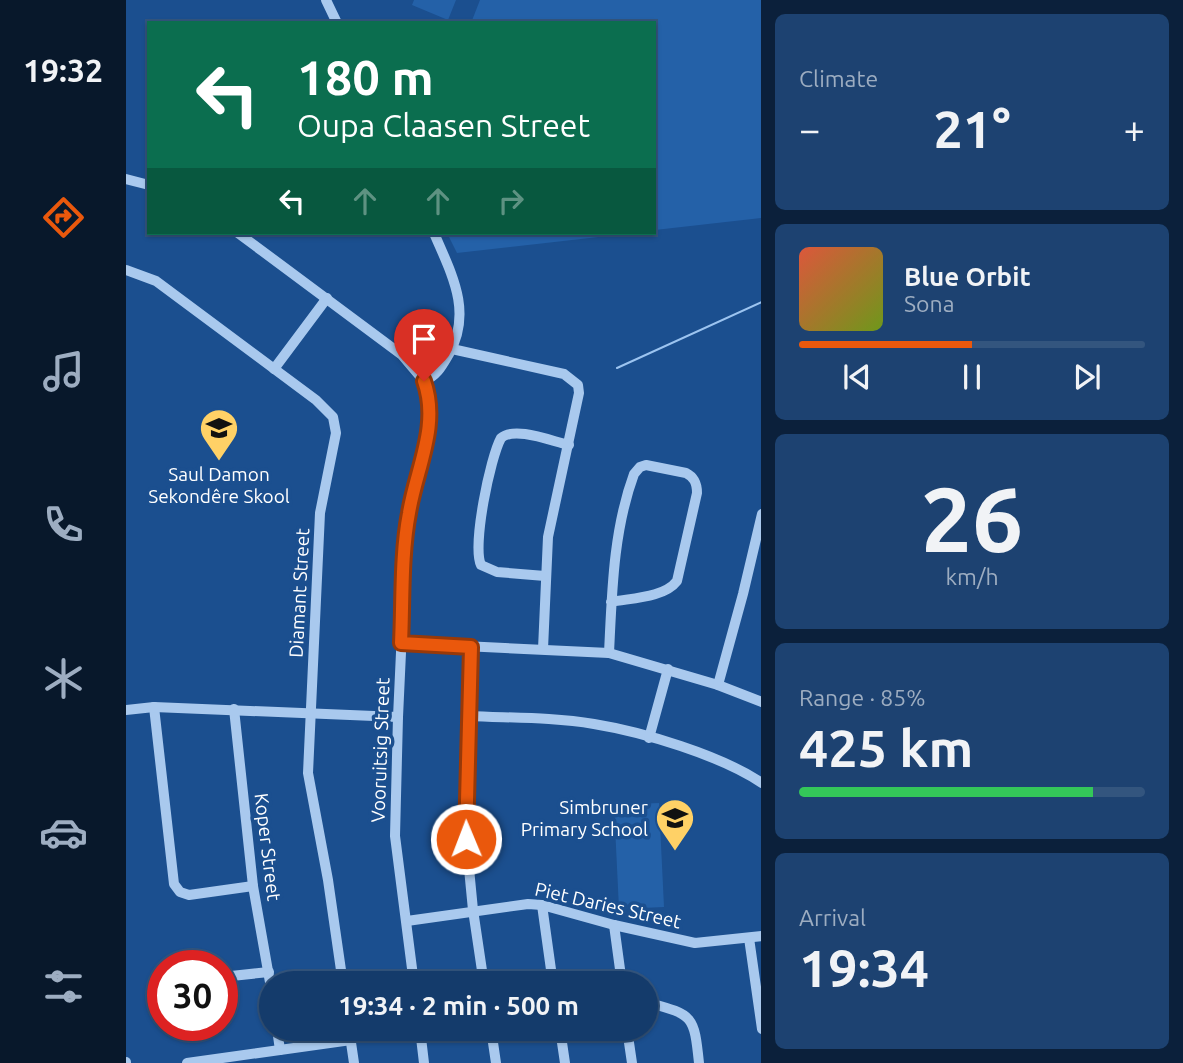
<!DOCTYPE html>
<html lang="en">
<head>
<meta charset="utf-8">
<style>
  :root { --surface:#143b6b; --page:#1d4271; --text:#f1f3f6; --muted:#9dadc1; --line:#33557e; --accent:#ea580c }
  body { margin:0; font-family:Ubuntu,sans-serif; background:var(--page); color:var(--text); height:100vh; display:flex; flex-direction:column; font-size:26px; white-space:nowrap }
  * { box-sizing:border-box; margin:0 }
  p { font-size:23px; color:var(--muted) }
  .icon { flex:none; width:38px; height:38px; fill:none; stroke:currentColor; stroke-width:2; stroke-linecap:round; stroke-linejoin:round }
  .map { position:relative; flex:1; overflow:hidden }
  .side { display:flex; flex-direction:column; gap:14px; padding:14px; background:#0b203b; width:422px }
  .side>* { flex:none }
  .guide { position:absolute; left:21px; top:21px; width:509px; height:214px; border-radius:0px; box-shadow:0 2px 5px #0004,0 0 0 2px var(--line); background:#0b6e4f; color:#fff; overflow:hidden }
  .speed { position:absolute; left:21px; top:950px; display:flex; gap:14px; font-size:35px; font-weight:700; text-align:center }
  .speed>* { display:grid; place-content:center; width:91px; height:91px; border-radius:50%; background:var(--surface); box-shadow:0 2px 5px #0004,0 0 0 2px var(--line); line-height:1 }
  .speed .limit { border:10px solid #d22; background:#fff; color:#111 }
  .pin { position:absolute; display:grid; place-items:center; width:60px; height:60px; color:#fff; margin:-72px -30px; border-radius:50% 50% 50% 0; rotate:-45deg; box-shadow:0 0 7px #0007 }
  .pin .icon { rotate:45deg }
  .me { position:absolute; width:77px; margin:-38px; rotate:359deg; stroke-linejoin:round; filter:drop-shadow(0 0 5px #0008) }
  .turn { display:flex; align-items:center; gap:24px; height:147px; padding:0 35px; font-size:32px }
  .turn .icon { width:91px; height:91px; stroke-width:2.5 }
  .turn b { display:block; font-size:49px; line-height:60px }
  .lanes { display:flex; align-items:center; height:66px; padding:0 35px; background:#0003; justify-content:center; gap:35px; direction:ltr }
  .lanes .off { opacity:.35 }
  .big { font-size:52px; font-weight:700; line-height:1.1 }
  .side .card { flex:1; display:flex; flex-direction:column; justify-content:center; gap:10px; min-width:0; padding:0 24px; border-radius:10px; background:var(--page) }
  .side .dial { align-items:center; gap:0 }
  .dial b { font-size:91px; line-height:1 }
  .song { display:flex; align-items:center; gap:21px }
  .cover { width:84px; height:84px; border-radius:10px; background:linear-gradient(135deg,hsl(10 70% 55%),hsl(80 70% 35%)) }
  .played { height:7px; border-radius:4px; background:linear-gradient(90deg,var(--accent) 50%,var(--line) 50%) }
  .keys { display:flex; justify-content:space-around; direction:ltr }
  .heat { display:flex; justify-content:space-between; align-items:center; font-size:38px; direction:ltr }
  .charge { height:10px; border-radius:5px; background:linear-gradient(90deg,#34c759 85%,var(--line) 0) }
  .trip { position:absolute; left:133px; top:971px; width:399px; height:70px; border-radius:35px; background:var(--surface); box-shadow:0 2px 5px #0004,0 0 0 2px var(--line); font-weight:700; line-height:70px; text-align:center }
  main { display:flex; flex:1; min-height:0 }
  .tab-bar { display:flex; flex-direction:column; width:126px; justify-content:space-around; align-items:center; background:#08182b; color:var(--muted) }
  .tab-bar .icon { width:49px; height:49px }
  .tab-bar .selected { color:var(--accent) }
  .tab-bar b { font-size:32px; color:var(--text) }
  .map>svg:first-child { display:block }
</style>
</head>
<body>
<main>
<nav class="tab-bar">
<b>19:32</b>
<svg class="icon selected" aria-label="directions" viewBox="0 0 24 24"><path d="M12 3l9 9-9 9-9-9zM9 14v-3h6M13 9l2 2-2 2"/></svg>
<svg class="icon" aria-label="music" viewBox="0 0 24 24"><path d="M9 18V5l10-2v13"/><circle cx="6" cy="18" r="3"/><circle cx="16" cy="16" r="3"/></svg>
<svg class="icon" aria-label="phone" viewBox="0 0 24 24"><path d="M5 4h4l2 5-3 2q2 4 5 5l2-3 5 2v4C11 20 4 13 5 4z"/></svg>
<svg class="icon" aria-label="climate" viewBox="0 0 24 24"><path d="M12 3v18M4 7l16 10M4 17L20 7"/></svg>
<svg class="icon" aria-label="car" viewBox="0 0 24 24"><path d="M5 17H2v-5l4-1 3-4h7l3 4 3 1v5h-3M9 17h6M6 11h13"/><circle cx="7" cy="17" r="2"/><circle cx="17" cy="17" r="2"/></svg>
<svg class="icon" aria-label="filters" viewBox="0 0 24 24"><path d="M4 7h16M4 17h16"/><circle cx="9" cy="7" r="2"/><circle cx="15" cy="17" r="2"/></svg>
</nav>
<div class="map">
<svg width="636" height="1063" viewBox="0 0 636 1063">
  <rect width="100%" height="100%" fill="#1b4f8f"/>
  <g fill="#2461a8">
    <polygon points="288,0 330,0 322,20 286,5"/>
    <polygon points="354,0 635,0 635,218 529,230 528,23 345,23"/>
    <polygon points="321,233 508,233 331,253"/>
    <polygon points="533,803 538,907 493,909 488,805"/>
  </g>
  <g fill="none" stroke-linecap="round" stroke-linejoin="round">
    <polyline stroke="#9cc4f0" stroke-width="2" points="491,368 636,302"/>
    <g stroke="#a9c9ee" stroke-width="10">
      <polyline points="200,0 211,23"/>
      <polyline points="0,179 23,185"/>
      <polyline points="112,233 276,355 298,381 304,400 304,419 281,523 272,717 269,836 288,984"/>
      <polyline points="0,270 30,281 190,400 207,417 210,433 194,513 182,773 202,880 217,984"/>
      <polyline points="326,349 438,374 452,385 453,393 422,537 417,649"/>
      <polyline points="148,369 201,298"/>
      <path d="M 298,381 C 311,376 316,366 323,354 C 347,311 325,273 308,233"/>
      <path d="M 419,576 L 371,572 L 355,565 C 346,546 364,458 375,438 C 389,426 425,441 443,445"/>
      <polyline points="275,643 483,653 592,685 636,702"/>
      <polyline points="345,647 339,827 347,910 358,984"/>
      <path d="M 483,653 C 486,593 487,531 508,474 L 514,467 L 520,465 L 560,473 C 568,477 571,483 571,493 L 551,581 C 538,598 505,598 485,602"/>
      <polyline points="592,685 617,594 636,514"/>
      <polyline points="28,707 48,884 54,892 63,895 127,886"/>
      <polyline points="108,709 127,886 145,988"/>
      <polyline points="0,710 28,707 272,717"/>
      <path d="M 343,716 C 384,718 427,717 468,724 C 517,732 594,755 636,783"/>
      <polyline points="523,738 542,669"/>
      <polyline points="416,905 427,984"/>
      <polyline points="281,921 402,904 416,905 488,925 569,943 636,936"/>
      <polyline points="488,925 496,984"/>
      <polyline points="623,938 636,1029"/>
      <polyline points="96,977 143,972"/>
      <path d="M 520,1002 C 567,1015 568,1014 573,1063"/>
      <polyline points="151,1029 154,1050"/>
      <polyline points="223,1029 228,1063"/>
      <polyline points="294,1029 298,1063"/>
      <polyline points="365,1029 370,1063"/>
      <polyline points="434,1029 439,1063"/>
      <polyline points="501,1029 506,1063"/>
      <polyline points="0,1062 0,1063"/>
      <polyline points="61,1063 225,1040"/>
    </g>
  </g>
  <g fill="none" stroke-linecap="round" stroke-linejoin="round">
    <g stroke="#983908" stroke-width="18">
      <path id="route" d="M 298,381 C 314,426 290,469 283,513 C 275,555 277,601 275,643 L 345,647 L 340,839"/>
    </g>
    <use href="#route" stroke="#ea580c" stroke-width="12"/>
  </g>
  <defs>
    <g id="school-pin" transform="scale(2.0125)"><path d="M0 17L-7.5 6A9.5 9.5 0 1 1 7.5 6Z" fill="#ffd166" stroke="#1b4f8f"/><path d="M0-5L7-2L0 1L-7-2ZM-4 1L0 2.5L4 1V4Q0 6-4 4Z" fill="#111"/></g>
  </defs>
  <g fill-rule="evenodd">
    <use href="#school-pin" x="93" y="428"/>
    <use href="#school-pin" x="549" y="818"/>
  </g>
  <g text-anchor="middle" stroke-width="7" stroke-linejoin="round" paint-order="stroke">
    <g font-size="19" fill="#fff" stroke="#1b4f8f">
      <text x="93" y="481">Saul Damon<tspan x="93" dy="22">Sekondêre Skool</tspan></text>
      <text x="522" y="814" text-anchor="end">Simbruner<tspan x="522" dy="22">Primary School</tspan></text>
    </g>
    <g font-size="19" fill="#fff" stroke="#1b4f8f">
      <text transform="translate(173 593) rotate(-87)" y="7">Diamant Street</text>
      <text transform="translate(254 750) rotate(-88)" y="7">Vooruitsig Street</text>
      <text transform="translate(142 847) rotate(83)" y="7">Koper Street</text>
      <text transform="translate(482 905) rotate(13)" y="7">Piet Daries Street</text>
    </g>
  </g>
</svg>
<div class="speed"><div class="limit">30</div></div>
<div class="pin" style="left:298px;top:381px;background:#d93025"><svg class="icon" aria-label="arrive" viewBox="0 0 24 24"><path d="M6 21V4h12l-3 4 3 4H6"/></svg></div>
<svg class="me" style="left:340px;top:839px" viewBox="-20 -20 40 40"><circle r="17" fill="#ea580c" stroke="#fff" stroke-width="3"/><path d="M0-11L8 9 0 5-8 9z" fill="#fff"/></svg>
<div class="trip">19:34 · 2 min · 500 m</div>
<div class="guide">
<div class="turn"><svg class="icon" aria-label="left" viewBox="0 0 24 24"><path d="M17 20v-9H6M10 6l-5 5 5 5"/></svg><div><b>180 m</b>Oupa Claasen Street</div></div>
<div class="lanes"><svg class="icon" aria-label="left" viewBox="0 0 24 24"><path d="M17 20v-9H6M10 6l-5 5 5 5"/></svg><svg class="icon off" aria-label="ahead" viewBox="0 0 24 24"><path d="M12 20V5M6 11l6-6 6 6"/></svg><svg class="icon off" aria-label="ahead" viewBox="0 0 24 24"><path d="M12 20V5M6 11l6-6 6 6"/></svg><svg class="icon off" aria-label="right" viewBox="0 0 24 24"><path d="M7 20v-9h11M14 6l5 5-5 5"/></svg></div>
</div>
</div>
<section class="side">
<div class="card"><p>Climate</p>
<div class="heat"><a>−</a><b class="big">21°</b><a>+</a></div>
</div>
<div class="card">
<div class="song"><i class="cover"></i><div><b>Blue Orbit</b><p>Sona</p></div></div>
<div class="played"></div>
<div class="keys"><svg class="icon" aria-label="previous" viewBox="0 0 24 24"><path d="M18 5L8 12l10 7zM5 5v14"/></svg><svg class="icon" aria-label="pause" viewBox="0 0 24 24"><path d="M8 5v14M16 5v14"/></svg><svg class="icon" aria-label="next" viewBox="0 0 24 24"><path d="M6 5l10 7-10 7zM19 5v14"/></svg></div>
</div>
<div class="card dial"><b>26</b><p>km/h</p></div>
<div class="card"><p>Range · 85%</p><b class="big">425 km</b><div class="charge"></div></div>
<div class="card"><p>Arrival</p><b class="big">19:34</b></div>
</section>
</main>
</body>
</html>
